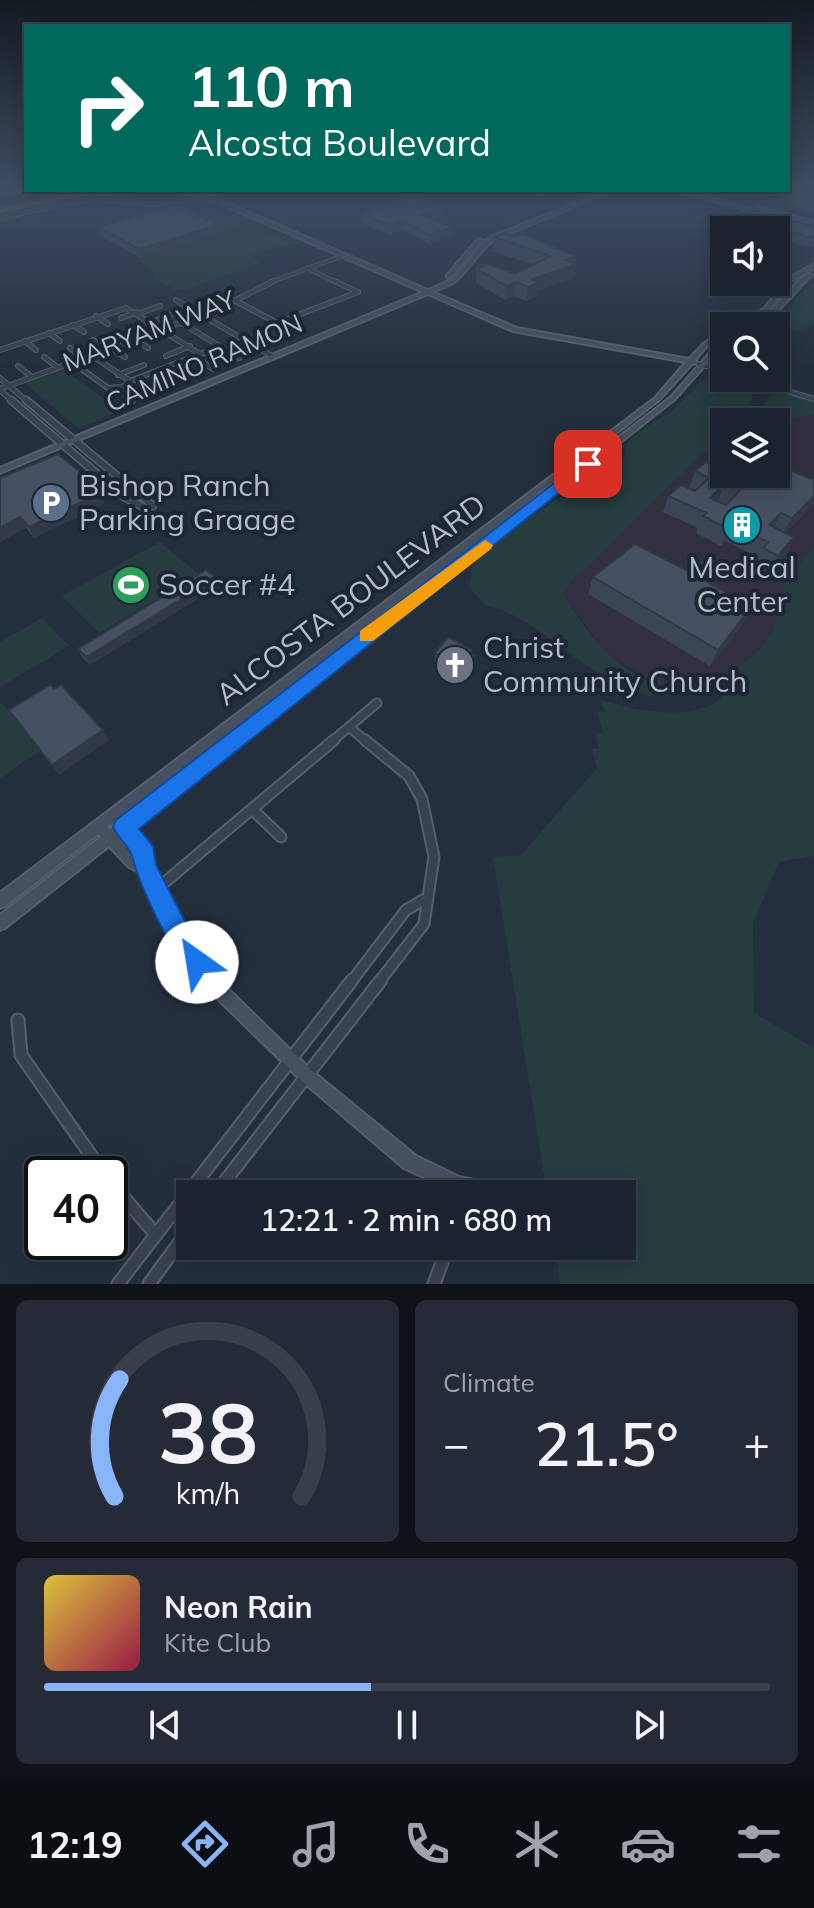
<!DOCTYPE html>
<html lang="en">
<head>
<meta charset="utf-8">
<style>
  :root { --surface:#1b232e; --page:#242b36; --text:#f1f3f6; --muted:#a0a4aa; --line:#39404a; --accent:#8ab4f8 }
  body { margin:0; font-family:Mulish,sans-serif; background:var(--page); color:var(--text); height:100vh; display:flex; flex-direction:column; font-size:30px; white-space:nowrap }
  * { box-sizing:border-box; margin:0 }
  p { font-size:26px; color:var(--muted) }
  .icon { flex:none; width:44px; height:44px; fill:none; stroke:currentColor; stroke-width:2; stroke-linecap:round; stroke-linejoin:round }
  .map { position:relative; height:1284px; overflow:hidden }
  .details { display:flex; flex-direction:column; gap:16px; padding:16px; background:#0f1319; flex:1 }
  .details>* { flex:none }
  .guide { position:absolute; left:24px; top:24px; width:766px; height:168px; border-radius:0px; box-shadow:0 4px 20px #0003,0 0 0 2px var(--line); background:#00695c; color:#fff; overflow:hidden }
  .fabs { position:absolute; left:710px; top:216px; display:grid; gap:16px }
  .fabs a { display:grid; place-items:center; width:80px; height:80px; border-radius:0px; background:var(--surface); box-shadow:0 4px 20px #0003,0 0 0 2px var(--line); font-size:40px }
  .speed { position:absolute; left:24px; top:1156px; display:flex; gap:16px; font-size:40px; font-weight:700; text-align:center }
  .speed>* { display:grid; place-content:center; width:104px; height:104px; border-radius:50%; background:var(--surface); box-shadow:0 4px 20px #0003,0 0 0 2px var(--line); line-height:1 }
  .speed .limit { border:4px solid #111; border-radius:12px; background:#fff; color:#111 }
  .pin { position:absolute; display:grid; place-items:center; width:68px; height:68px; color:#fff; margin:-34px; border-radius:16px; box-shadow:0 4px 12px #0006 }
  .me { position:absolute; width:88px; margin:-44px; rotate:328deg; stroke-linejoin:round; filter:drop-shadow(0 0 6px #0008) }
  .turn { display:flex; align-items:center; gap:28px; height:168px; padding:0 32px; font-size:36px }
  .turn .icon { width:104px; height:104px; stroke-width:2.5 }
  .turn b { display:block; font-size:56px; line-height:68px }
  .big { font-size:60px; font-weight:600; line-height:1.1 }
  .details .tile { flex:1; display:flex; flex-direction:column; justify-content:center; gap:12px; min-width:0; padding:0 28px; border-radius:12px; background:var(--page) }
  .details .dial { align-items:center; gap:0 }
  .dial svg { height:208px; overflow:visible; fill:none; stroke:var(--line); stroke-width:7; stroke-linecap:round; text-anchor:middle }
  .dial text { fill:var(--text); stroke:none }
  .song { display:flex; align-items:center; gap:24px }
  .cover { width:96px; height:96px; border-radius:12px; background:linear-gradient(135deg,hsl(50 70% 55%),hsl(340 70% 35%)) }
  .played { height:8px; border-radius:4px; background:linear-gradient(90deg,var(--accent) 45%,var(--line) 45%) }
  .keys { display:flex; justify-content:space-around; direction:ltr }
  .heat { display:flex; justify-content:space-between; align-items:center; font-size:44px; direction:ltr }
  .details .tiles { flex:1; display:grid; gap:16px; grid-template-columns:1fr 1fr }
  .tile:last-child { grid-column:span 2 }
  .trip { position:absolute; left:176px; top:1180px; width:460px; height:80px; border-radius:0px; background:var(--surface); box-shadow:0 4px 20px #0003,0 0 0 2px var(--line); font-weight:600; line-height:80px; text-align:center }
  .tab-bar { display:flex; height:128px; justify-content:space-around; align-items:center; background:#0b0e12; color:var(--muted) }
  .tab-bar .icon { width:56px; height:56px }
  .tab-bar .on { color:var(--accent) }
  .tab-bar b { font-size:36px; color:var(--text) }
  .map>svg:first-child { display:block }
</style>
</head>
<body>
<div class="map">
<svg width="814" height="1284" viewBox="0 0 814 1284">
  <rect width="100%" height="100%" fill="#242f3e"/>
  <polygon fill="#32303f" points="814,415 814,546 785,585 773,631 761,648 720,682 679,685 654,684 604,650 572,607 564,594 565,587 724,433 724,474 776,474 776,434 792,440 786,427 789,420"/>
  <g fill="#263c3f">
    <polygon points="227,211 219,217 236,225 229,230 232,233 264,228 264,231 257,234 286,237 282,240 298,242 258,252 253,256 260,263 184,290 173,289 153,278 157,276 140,260 221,234 179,214 193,217"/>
    <polygon points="814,279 814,325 796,331 777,322"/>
    <polygon points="63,369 121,411 79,429 25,383"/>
    <path d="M 723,377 L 754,393 L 742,421 L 724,422 L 724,433 L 566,587 L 564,594 C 582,628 615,669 653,683 C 665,687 684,685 697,684 C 627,734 550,615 486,606 L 468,586 C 472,579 470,573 471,568 C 477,553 576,484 594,476 L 596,470 L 615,467 L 610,463 L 625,457 L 624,448 L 637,433 L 677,407 L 701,380 Z"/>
    <polygon points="778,392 814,400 814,415 789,420 786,427 792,441 776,434 776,422 753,422 770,394"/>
    <polygon points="160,542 198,574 99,633 62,596"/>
    <path d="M 814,546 L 814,856 L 779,862 L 753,923 L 754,1013 L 814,1048 L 814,1284 L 560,1284 L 555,1246 L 622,1246 L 622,1194 L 547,1194 L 493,857 L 521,855 L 597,768 L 592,749 L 599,749 L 596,733 L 603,733 L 597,712 L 605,711 L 599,699 C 633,711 689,722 721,699 L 729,675 L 761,648 L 773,631 L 785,584 Z"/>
    <polygon points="42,618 69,646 0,687 0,642"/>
    <polygon points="2,703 41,750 0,778 0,704"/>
  </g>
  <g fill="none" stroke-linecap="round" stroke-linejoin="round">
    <g stroke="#565f6c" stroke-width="5">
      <g id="street-far5">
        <polyline points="0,218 89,199 166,205 228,190"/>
        <polyline points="307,268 338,283"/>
        <polyline points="268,283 342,256"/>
      </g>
    </g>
    <g stroke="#565f6c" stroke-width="6">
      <g id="street-far4">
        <polyline points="334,281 358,292"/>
        <polyline points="176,300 272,356"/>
        <polyline points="234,300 277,323 358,292"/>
        <polyline points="140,313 160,306"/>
        <polyline points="96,316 108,324"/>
        <polyline points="121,318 137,312"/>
        <polyline points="152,322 173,314"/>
        <polyline points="180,322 239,358"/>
        <polyline points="73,325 84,332"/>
        <polyline points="136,326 150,321"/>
        <polyline points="49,333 60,341"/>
        <polyline points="135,339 148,348"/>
        <polyline points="93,340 106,350"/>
        <polyline points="25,341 36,350"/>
        <polyline points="70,348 83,358"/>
        <polyline points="111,348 125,357"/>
        <polyline points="0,350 126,308 200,354 130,381 91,355"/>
        <polyline points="200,354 222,348"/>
        <polyline points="166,356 190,346"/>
        <polyline points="44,357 57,367"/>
        <polyline points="195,357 213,369"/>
        <polyline points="72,362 108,388 123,387 130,381"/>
        <polyline points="699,364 724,371"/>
        <polyline points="18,366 32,377"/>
        <polyline points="166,369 184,381"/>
        <polyline points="118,375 144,365"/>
        <polyline points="0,378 28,402"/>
        <polyline points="743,378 814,399"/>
        <polyline points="136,380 155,394"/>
        <polyline points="0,389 220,308 274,281"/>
        <polyline points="0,390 13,402"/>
        <polyline points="119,390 133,401"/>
      </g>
    </g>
    <g stroke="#565f6c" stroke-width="9">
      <g id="street-far3">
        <polyline points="11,400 124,497 147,509"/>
        <polyline points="26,400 153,506"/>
      </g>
    </g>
    <g stroke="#565f6c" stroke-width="11">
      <g id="street-far2">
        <polyline points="349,727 367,742"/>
        <polyline points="331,742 377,703"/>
      </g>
    </g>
    <g stroke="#565f6c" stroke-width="13">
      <g id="street-far1">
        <polyline points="365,740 409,776 422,799 434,857 424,924 379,982"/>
        <polyline points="253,810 281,837"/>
        <polyline points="158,888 334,740"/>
        <polyline points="351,982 406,910 425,899"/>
      </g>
    </g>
    <g stroke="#565f6c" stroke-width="15">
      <g id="street">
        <polyline points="18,1020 21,1055 104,1174"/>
        <polyline points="110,1181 156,1235"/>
        <polyline points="215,1194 381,980"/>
        <polyline points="118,1284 352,980"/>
        <polyline points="149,1284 190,1228"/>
        <polyline points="434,1284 448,1246"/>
      </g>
    </g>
    <g stroke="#565f6c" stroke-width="4">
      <g id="secondary">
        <polygon points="26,189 29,190 0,197 0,195"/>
        <path d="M 184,190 C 199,192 216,200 232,205 L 428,290 C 436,287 444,284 451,279 C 467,267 475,248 491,237 L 609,190 L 615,190 L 495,239 C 479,250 471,267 457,280 C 450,286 441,288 432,292 L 517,328 L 689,359 L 702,345 L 724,330 L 724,335 L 706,347 L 695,360 L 697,362 L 696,363 L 692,364 L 659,400 L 122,815 L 124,819 L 671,397 L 722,339 L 724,338 L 724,344 L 675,399 L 132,828 L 149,850 L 151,854 L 150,867 L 189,941 L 230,991 L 311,1070 L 416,1156 L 459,1177 L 503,1186 L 509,1188 L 511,1194 L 458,1193 L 404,1168 L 301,1080 L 220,1001 L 179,951 L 139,872 L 129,867 L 109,846 L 5,928 L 0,930 L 0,915 L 101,837 L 98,834 L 5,906 L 0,908 L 0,893 L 655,398 L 686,362 L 513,331 L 428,294 L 0,473 L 0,468 L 423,292 L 228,207 L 208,200 L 204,201 ZM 112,823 L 115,826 L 110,829 L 107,826 ZM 122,835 L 139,856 L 138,859 L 118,838 Z"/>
        <polygon points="676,190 683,190 767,214 763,215"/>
        <polygon points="759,207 814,222 814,224 757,209"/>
        <polygon points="478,239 483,240 451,277 447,277 447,275"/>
        <polygon points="814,264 814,268 791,281 768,311 741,326 733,326 764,309 787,279"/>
        <path d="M 807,274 L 812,275 C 797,288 776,319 759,322 L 759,320 C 778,307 789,287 807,274 Z"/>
      </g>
    </g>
    <g stroke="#434c59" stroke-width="4">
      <polygon id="highway" points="90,190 100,190 0,213 0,209"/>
    </g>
    <use href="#street-far5" stroke="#38414e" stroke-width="3"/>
    <use href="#street-far4" stroke="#38414e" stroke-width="4"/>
    <use href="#street-far3" stroke="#38414e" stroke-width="6"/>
    <use href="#street-far2" stroke="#38414e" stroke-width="7"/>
    <use href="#street-far1" stroke="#38414e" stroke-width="9"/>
    <use href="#street" stroke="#38414e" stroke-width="11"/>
    <use href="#secondary" fill="#465061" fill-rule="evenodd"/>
    <use href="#highway" fill="#746855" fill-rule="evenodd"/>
  </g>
  <g fill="#3b4654">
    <polygon points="519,190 558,190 543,196"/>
    <polygon points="706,190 722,190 715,194 705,192"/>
    <polygon points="814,192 814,213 787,202 790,194"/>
    <polygon points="361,214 442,216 433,219 453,236 430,244 403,230 391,235 362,223"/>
    <polygon points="740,219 814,226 814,248 776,238 776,230 746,230 737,228"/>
    <polygon points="218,225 220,234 141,258 101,236 98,227"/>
    <polygon points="494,237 575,256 574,263 576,264 574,278 538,290 537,296 526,301 514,296 505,300 476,283 477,269 515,274 534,265 492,251"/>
    <polygon points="695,471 814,480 814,504 785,533 794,537 786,553 770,573 755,564 758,557 725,541 721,546 696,533 698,528 663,512 668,496 689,488"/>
    <polygon points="0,478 101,489 105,500 102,505 34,538 26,528 0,542"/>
    <polygon points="593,577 704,580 744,622 710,666 588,594"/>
    <polygon points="218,586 90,665 82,657 78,649"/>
    <polygon points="472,650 472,655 475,656 474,667 462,682 435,664 435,653"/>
  </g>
  <g fill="#303945">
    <polygon points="167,190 167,193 144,194 143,192"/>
    <polygon points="544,190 558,190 543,196"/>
    <polygon points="442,207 442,216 421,224 421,215"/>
    <polygon points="403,221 403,230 391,235 391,226"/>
    <polygon points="218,225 220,234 141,258 139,249"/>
    <polygon points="453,227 453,236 430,244 430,235"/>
    <polygon points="575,256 574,265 576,264 574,278 538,290 537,296 526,301 528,287 532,279"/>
    <polygon points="515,282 514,296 505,300 507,286"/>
    <polygon points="724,485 718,501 710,498"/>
    <polygon points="101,489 105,500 102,505 34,538 29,527"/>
    <polygon points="814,496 814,504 783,534 792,518"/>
    <polygon points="781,513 773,529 761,541 769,525"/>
    <polygon points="20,517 26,528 0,542 0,528"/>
    <polygon points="732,525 725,541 721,546 728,529"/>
    <polygon points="794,537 786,553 770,573 778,556"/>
    <polygon points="710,565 703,581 698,577"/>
    <polygon points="216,578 218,586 90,665 86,657"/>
    <polygon points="752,606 744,622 710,666 718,650"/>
    <polygon points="475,656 474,667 462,682 463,672"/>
    <polygon points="103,730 109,740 59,775 52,765"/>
  </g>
  <g fill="#455162" stroke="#303945" stroke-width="2" fill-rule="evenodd">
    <polygon points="799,188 810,189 814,192 814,204 790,194"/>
    <polygon points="142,190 167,190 143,192"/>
    <polygon points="413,197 442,207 421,215 453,227 430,235 403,221 391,226 361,214"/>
    <polygon points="177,205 218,225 139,249 98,227"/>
    <polygon points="754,211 814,226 814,238 740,219"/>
    <polygon points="504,233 515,237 523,234 575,256 566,260 576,264 532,279 539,282 528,287 515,282 507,286 477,269 488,264 515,274 551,256 494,237"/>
    <polygon points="58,454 101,489 98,494 29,527 20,517 0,528 0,478"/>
    <path d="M 706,462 L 724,470 L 724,474 L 776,474 L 776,464 L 814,480 L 814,496 L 792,518 L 781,513 L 769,525 L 794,537 L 778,556 L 763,548 L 768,542 L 732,525 L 728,529 L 703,516 L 707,513 L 668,496 L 681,485 L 695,491 L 709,478 L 695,471 ZM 724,485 L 739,491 L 726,505 L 710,498 Z"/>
    <polygon points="635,544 690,572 702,560 710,565 698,577 752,606 718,650 593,577"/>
    <polygon points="206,570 216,578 86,657 78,649"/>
    <polygon points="448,637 472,650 470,653 475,656 463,672 435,653"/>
    <polygon points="50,685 54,689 61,685 103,730 52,765 9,710"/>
  </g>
  <linearGradient id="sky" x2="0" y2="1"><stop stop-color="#141a22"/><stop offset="0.51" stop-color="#3f4d63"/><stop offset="1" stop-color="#3f4d63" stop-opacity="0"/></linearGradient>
  <rect width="814" height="367" fill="url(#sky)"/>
  <path fill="#1a73e8" stroke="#114b97" stroke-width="2" d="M 583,461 L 595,464 L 139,829 L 153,846 L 156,865 L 193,937 L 210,962 L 206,971 L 197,975 C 176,966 138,882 133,859 C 131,848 118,838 113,827 L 116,820 Z"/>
  <polygon fill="#f59e0b" points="485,540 493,545 491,549 373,641 360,641 360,631"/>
  <defs>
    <g id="parking-disc" transform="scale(2)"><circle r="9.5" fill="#5c6f8a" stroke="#1d2633"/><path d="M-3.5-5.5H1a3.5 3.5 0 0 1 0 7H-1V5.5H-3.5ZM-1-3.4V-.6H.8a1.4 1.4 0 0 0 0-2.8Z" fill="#fff"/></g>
    <g id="building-disc" transform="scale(2)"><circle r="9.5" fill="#0f9aa8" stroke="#1d2633"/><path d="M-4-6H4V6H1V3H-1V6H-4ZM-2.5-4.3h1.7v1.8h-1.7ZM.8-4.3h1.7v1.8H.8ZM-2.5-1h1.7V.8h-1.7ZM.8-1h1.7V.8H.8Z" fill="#fff"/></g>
    <g id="stadium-disc" transform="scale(2)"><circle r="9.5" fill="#2e9e5b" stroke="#1d2633"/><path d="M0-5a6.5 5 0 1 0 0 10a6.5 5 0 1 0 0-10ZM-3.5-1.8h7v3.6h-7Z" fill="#fff"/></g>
    <g id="church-disc" transform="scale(2)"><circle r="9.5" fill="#6b7280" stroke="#1d2633"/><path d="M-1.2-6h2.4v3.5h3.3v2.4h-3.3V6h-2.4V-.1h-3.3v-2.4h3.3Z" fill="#fff"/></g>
  </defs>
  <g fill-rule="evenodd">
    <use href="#parking-disc" x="51" y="503"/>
    <use href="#building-disc" x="742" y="525"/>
    <use href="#stadium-disc" x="131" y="585"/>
    <use href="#church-disc" x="455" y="665"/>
  </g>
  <g text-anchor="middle" stroke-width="8" stroke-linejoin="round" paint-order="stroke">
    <g font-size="26" fill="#b4bcc9" stroke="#1d2633">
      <text transform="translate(149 331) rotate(-21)" y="9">MARYAM WAY</text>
      <text transform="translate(204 363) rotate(-23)" y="9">CAMINO RAMON</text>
    </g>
    <g font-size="30" fill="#b4bcc9" stroke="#1d2633" text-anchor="start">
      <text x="79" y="496">Bishop Ranch<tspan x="79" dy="34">Parking Graage</tspan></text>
      <text x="742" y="578" text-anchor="middle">Medical<tspan x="742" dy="34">Center</tspan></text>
      <text x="159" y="595">Soccer #4</text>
      <text x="483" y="658">Christ<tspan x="483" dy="34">Community Church</tspan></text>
    </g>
    <g font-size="30" fill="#b4bcc9" stroke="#1d2633">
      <text transform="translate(351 600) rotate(-37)" y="10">ALCOSTA BOULEVARD</text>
    </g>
  </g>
</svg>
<div class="fabs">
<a><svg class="icon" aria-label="sound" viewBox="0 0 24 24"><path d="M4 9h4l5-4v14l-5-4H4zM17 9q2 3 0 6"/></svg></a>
<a><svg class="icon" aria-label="search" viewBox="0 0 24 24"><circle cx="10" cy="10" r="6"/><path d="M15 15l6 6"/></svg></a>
<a><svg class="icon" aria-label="layers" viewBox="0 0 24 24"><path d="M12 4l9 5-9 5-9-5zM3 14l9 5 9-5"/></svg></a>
</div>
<div class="speed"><div class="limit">40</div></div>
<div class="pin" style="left:588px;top:464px;background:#d93025"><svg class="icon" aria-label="arrive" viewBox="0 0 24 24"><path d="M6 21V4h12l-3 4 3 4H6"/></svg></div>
<svg class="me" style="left:197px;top:962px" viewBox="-20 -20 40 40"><circle r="19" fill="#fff"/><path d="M0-13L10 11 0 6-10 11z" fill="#1a73e8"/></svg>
<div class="trip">12:21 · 2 min · 680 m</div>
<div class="guide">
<div class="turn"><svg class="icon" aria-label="right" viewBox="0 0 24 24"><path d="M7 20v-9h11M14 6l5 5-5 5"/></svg><div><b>110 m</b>Alcosta Boulevard</div></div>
</div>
</div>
<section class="details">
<div class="tiles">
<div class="tile dial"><svg viewBox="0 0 100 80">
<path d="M14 69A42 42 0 1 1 86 69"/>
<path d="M14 69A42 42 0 0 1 16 24" stroke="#8ab4f8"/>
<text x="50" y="56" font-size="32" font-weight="700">38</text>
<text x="50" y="72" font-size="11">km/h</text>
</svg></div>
<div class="tile"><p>Climate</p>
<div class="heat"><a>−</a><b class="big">21.5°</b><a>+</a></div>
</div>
<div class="tile">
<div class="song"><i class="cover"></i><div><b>Neon Rain</b><p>Kite Club</p></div></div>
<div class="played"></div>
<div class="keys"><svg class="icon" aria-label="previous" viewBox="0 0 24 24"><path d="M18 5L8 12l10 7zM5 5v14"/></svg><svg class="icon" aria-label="pause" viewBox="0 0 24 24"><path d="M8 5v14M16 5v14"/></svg><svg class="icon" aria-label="next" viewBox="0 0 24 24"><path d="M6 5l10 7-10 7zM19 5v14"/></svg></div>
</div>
</div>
</section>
<nav class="tab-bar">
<b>12:19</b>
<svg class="icon on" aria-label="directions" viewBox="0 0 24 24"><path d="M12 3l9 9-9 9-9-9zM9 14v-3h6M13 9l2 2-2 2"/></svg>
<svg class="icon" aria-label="music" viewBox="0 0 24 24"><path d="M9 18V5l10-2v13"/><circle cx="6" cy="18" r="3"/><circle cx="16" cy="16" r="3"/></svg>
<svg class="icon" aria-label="phone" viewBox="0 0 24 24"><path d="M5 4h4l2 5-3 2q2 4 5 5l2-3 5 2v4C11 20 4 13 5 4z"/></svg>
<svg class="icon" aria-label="climate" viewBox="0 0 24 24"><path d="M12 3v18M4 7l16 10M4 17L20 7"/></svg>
<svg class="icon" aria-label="car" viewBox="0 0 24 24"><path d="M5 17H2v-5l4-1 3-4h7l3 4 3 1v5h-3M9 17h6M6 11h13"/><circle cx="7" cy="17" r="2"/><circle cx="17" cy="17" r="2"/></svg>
<svg class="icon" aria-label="filters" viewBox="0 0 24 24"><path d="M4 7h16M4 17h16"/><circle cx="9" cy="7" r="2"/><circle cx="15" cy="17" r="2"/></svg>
</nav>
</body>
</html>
